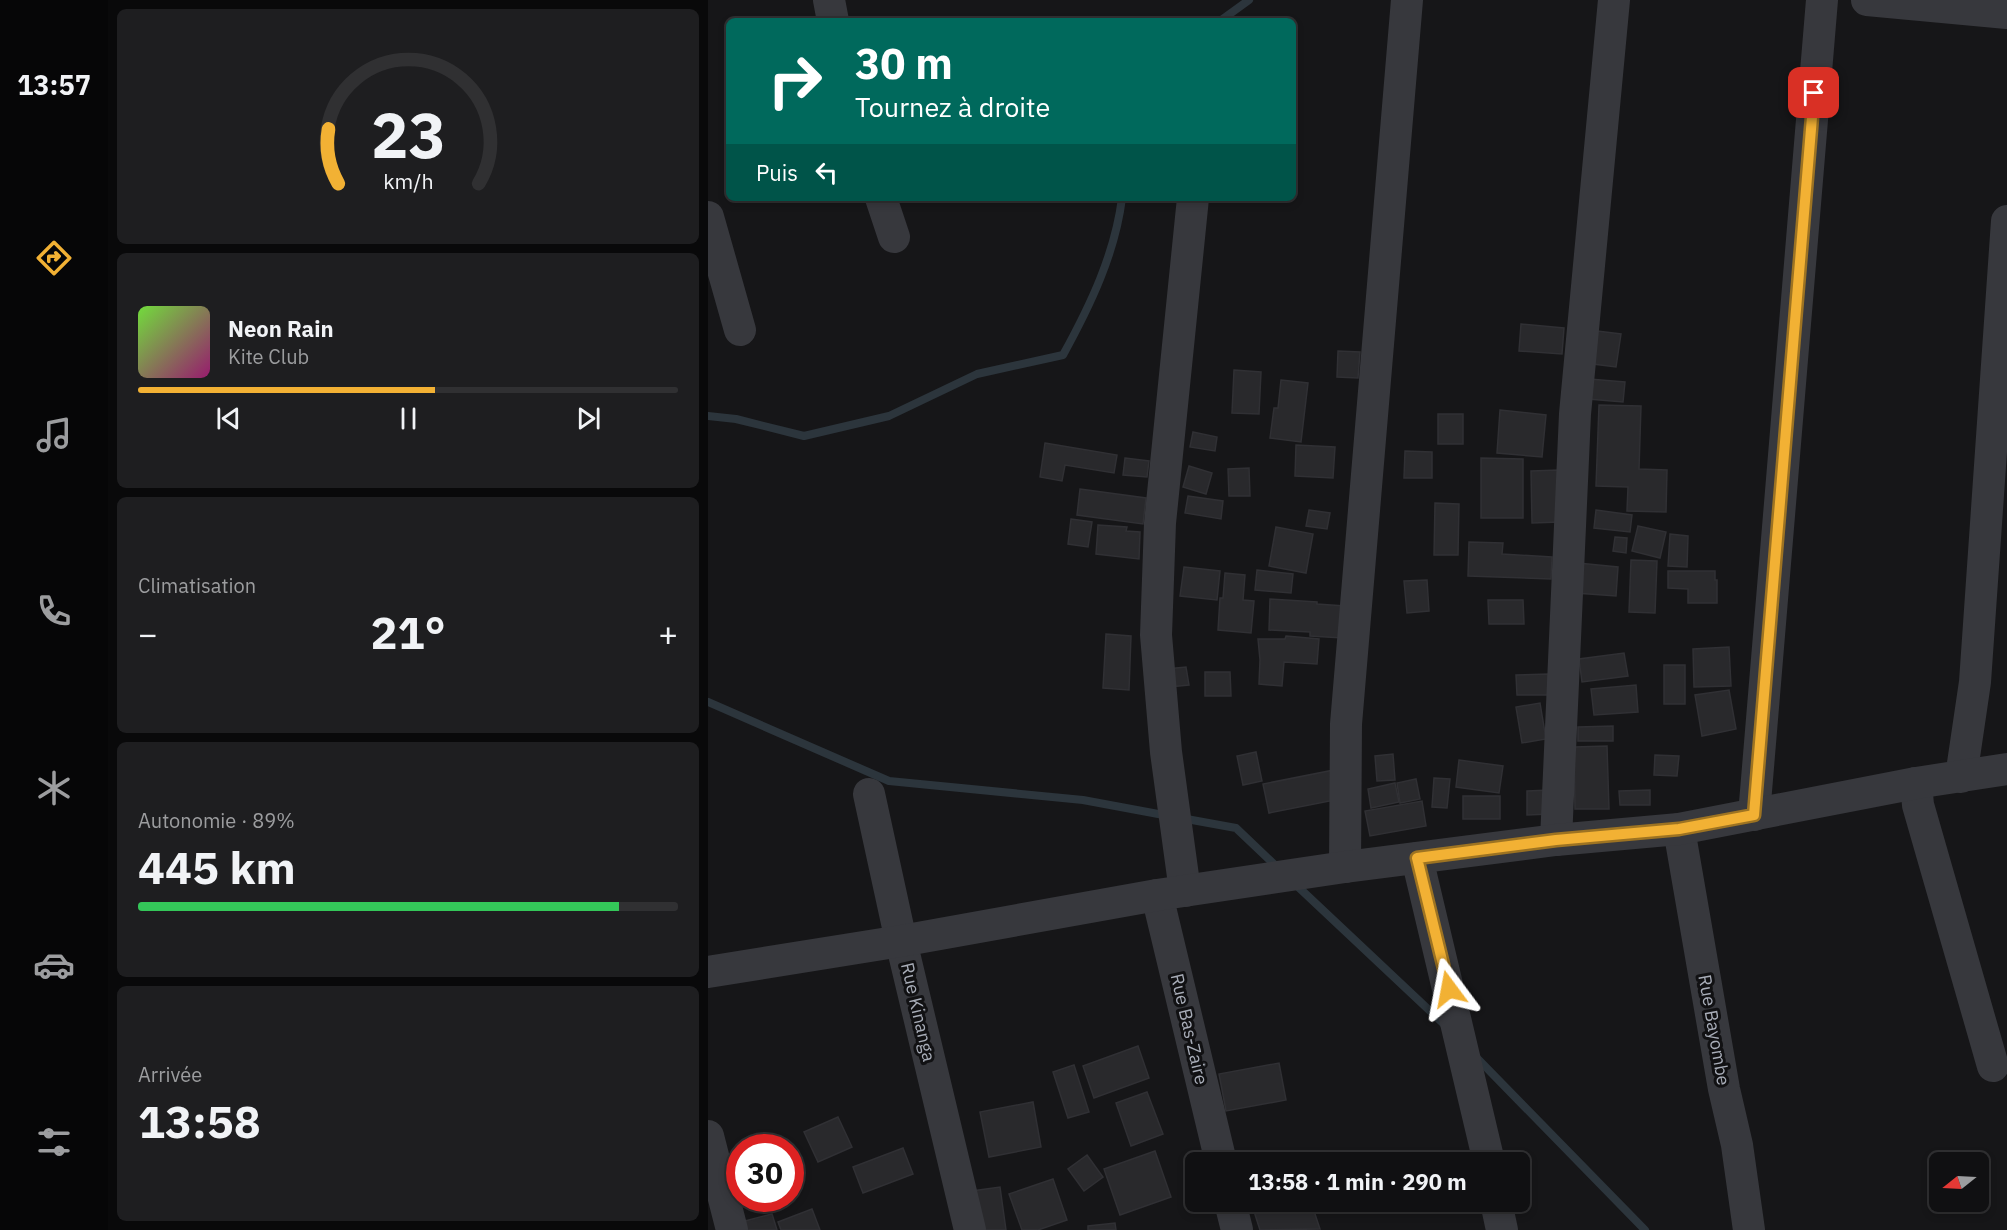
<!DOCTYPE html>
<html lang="fr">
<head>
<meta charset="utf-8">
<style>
  :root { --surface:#101012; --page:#1e1e20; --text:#f1f3f6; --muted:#9c9d9f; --line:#303032; --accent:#f2b134 }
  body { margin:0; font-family:"IBM Plex Sans",sans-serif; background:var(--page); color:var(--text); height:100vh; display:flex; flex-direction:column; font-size:22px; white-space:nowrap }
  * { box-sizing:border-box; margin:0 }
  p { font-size:20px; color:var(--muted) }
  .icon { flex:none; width:33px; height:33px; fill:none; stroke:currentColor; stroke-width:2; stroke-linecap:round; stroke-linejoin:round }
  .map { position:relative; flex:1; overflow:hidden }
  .sheet { display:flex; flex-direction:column; gap:9px; padding:9px; background:#09090a; width:600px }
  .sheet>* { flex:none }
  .top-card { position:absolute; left:18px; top:18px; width:570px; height:183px; border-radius:9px; box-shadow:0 3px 9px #0003,0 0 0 2px var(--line); background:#00695c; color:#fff; overflow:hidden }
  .needle { width:39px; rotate:252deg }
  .fabs { position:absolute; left:1221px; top:1152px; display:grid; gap:12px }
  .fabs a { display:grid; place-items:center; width:60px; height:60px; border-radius:9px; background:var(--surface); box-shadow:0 3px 9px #0003,0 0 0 2px var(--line); font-size:30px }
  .speed { position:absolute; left:18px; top:1134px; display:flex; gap:12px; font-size:30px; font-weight:700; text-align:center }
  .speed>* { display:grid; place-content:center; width:78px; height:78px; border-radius:50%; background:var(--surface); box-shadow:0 3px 9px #0003,0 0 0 2px var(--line); line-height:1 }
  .speed .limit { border:9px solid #d22; background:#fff; color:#111 }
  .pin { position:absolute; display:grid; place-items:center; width:51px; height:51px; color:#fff; margin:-26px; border-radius:12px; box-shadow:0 3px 9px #0006 }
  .me { position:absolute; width:66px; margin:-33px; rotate:347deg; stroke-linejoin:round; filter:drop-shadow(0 0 4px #0008) }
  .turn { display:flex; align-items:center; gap:21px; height:126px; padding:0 30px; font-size:27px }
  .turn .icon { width:78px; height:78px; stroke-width:2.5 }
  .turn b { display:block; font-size:42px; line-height:51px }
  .then { display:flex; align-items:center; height:57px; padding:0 30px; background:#0003; gap:12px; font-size:22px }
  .big { font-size:45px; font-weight:700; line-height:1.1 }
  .sheet .tile { flex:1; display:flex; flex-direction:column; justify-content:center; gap:9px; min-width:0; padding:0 21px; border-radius:9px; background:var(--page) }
  .sheet .dial { align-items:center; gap:0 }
  .dial svg { height:156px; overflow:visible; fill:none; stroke:var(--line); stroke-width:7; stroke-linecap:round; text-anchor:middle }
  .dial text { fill:var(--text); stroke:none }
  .song { display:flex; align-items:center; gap:18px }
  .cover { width:72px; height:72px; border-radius:9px; background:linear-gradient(135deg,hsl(100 70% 55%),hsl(320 70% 35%)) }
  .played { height:6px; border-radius:3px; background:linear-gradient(90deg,var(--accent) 55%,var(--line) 55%) }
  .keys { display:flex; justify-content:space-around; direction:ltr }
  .heat { display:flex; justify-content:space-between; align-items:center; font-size:33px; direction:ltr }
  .charge { height:9px; border-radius:4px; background:linear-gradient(90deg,#34c759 89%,var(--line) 0) }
  .trip { position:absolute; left:477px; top:1152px; width:345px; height:60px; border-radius:9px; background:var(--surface); box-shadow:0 3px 9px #0003,0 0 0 2px var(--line); font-weight:700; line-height:60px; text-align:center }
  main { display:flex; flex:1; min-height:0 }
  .tabs { display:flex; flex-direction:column; width:108px; justify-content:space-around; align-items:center; background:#060607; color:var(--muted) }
  .tabs .icon { width:42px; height:42px }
  .tabs .on { color:var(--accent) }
  .tabs b { font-size:27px; color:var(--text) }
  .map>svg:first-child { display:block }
</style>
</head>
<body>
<main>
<nav class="tabs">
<b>13:57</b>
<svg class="icon on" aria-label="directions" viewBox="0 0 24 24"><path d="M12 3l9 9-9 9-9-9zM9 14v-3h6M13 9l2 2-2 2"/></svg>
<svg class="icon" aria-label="music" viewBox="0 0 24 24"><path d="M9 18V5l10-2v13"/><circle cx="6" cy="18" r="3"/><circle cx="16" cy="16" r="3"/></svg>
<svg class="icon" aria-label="phone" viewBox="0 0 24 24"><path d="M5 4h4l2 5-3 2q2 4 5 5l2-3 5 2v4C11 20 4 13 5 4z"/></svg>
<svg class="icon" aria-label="climate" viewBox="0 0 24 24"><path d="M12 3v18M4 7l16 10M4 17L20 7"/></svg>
<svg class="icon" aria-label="car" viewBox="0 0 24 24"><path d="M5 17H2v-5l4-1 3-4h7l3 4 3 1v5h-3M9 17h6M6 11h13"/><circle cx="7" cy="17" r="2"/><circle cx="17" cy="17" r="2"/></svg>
<svg class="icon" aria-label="filters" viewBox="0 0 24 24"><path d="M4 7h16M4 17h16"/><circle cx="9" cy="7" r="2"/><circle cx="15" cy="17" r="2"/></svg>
</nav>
<section class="sheet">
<div class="tile dial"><svg viewBox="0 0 100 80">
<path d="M14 69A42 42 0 1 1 86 69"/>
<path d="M14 69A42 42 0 0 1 9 41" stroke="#f2b134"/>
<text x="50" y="56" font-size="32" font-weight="700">23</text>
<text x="50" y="72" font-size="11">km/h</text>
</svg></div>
<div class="tile">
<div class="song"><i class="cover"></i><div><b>Neon Rain</b><p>Kite Club</p></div></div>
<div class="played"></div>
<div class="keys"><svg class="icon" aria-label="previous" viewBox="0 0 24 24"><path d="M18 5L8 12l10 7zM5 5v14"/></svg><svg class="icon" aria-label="pause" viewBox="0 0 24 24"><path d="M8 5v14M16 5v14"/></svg><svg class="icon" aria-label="next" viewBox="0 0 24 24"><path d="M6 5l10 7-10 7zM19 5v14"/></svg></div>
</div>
<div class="tile"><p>Climatisation</p>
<div class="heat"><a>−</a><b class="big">21°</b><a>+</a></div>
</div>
<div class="tile"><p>Autonomie · 89%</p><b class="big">445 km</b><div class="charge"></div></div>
<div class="tile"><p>Arrivée</p><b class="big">13:58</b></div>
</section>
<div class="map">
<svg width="1299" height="1230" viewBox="0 0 1299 1230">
  <rect width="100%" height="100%" fill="#161618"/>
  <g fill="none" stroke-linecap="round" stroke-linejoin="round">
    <g stroke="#2c353c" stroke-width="8">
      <polyline points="512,21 541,0"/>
      <path d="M 0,416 L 28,419 L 96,436 L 181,416 L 269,374 L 355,355 C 382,306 407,254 414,198"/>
      <polyline points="0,702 181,781 375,800 461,816"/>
      <polyline points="473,818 528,828 570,868"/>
      <polyline points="586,883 738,1026"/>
      <polyline points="768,1057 937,1230"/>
    </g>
  </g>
  <g fill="#29292c" stroke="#303034" stroke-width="1.5">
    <polygon points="813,324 856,328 854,354 811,351"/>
    <polygon points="889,331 913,334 908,367 885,364"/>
    <polygon points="630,351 652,352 650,378 629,377"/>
    <polygon points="526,370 553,372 551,414 524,413"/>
    <polygon points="881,379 917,382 915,402 880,399"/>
    <polygon points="573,380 600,383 593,442 562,438 566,408 570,408"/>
    <polygon points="891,405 933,406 931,469 959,470 958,512 919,511 920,487 888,486"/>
    <polygon points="792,410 838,415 834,457 789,453"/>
    <rect x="730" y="414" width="25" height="30"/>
    <polygon points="485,432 509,437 507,451 482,447"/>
    <polygon points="337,443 409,455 406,473 357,465 354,481 332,477"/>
    <polygon points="588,445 627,447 625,478 587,476"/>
    <polygon points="697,451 724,452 724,478 696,478"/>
    <polygon points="417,458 441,461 439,477 415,475"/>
    <polygon points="773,458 815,459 815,518 773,518"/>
    <polygon points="481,466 504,473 498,494 475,487"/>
    <polygon points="541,468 542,496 521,496 520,469"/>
    <polygon points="851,470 852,522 824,523 823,471"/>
    <polygon points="372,489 438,498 435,524 369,515"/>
    <polygon points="480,496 515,501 513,519 477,513"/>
    <polygon points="727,503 751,504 750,555 726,555"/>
    <polygon points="601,510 622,513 619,529 598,526"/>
    <polygon points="888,510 924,515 922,532 886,528"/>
    <polygon points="363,519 384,522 380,547 360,544"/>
    <polygon points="390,525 419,527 418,531 432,532 431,559 388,554"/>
    <polygon points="930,526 958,532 952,558 924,551"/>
    <polygon points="568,527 605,534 598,573 561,566"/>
    <polygon points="962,534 980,536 979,567 960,566"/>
    <polygon points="907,537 919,538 918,553 905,551"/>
    <polygon points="761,542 795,543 794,554 844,557 843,579 760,576"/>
    <polygon points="923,560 949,561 947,613 921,612"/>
    <polygon points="870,563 910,567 908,596 867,593"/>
    <polygon points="476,567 512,571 509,600 472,596"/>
    <polygon points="549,570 585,574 583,593 547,590"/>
    <polygon points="960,571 1007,571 1007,580 1009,580 1009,603 980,603 980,589 960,588"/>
    <polygon points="517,573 537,575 535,600 546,601 543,633 510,630 512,598 515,598"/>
    <polygon points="719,580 721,611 699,613 696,581"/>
    <polygon points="562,599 609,602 609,604 637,606 635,638 602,636 602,632 561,630"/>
    <polygon points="780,600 815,600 816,624 781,624"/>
    <polygon points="398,634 423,636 421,690 395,688"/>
    <polygon points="578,636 611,639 609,664 576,662 574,686 551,684 552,660 550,639 577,639"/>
    <polygon points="1021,647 1023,686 986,687 985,649"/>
    <polygon points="916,653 920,676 874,682 871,659"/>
    <rect x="956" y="665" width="21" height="39"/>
    <polygon points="478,667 481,685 461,687 458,669"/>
    <polygon points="497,672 522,672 523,696 497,696"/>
    <polygon points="840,674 840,695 809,695 808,675"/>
    <polygon points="928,685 930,712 886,715 883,689"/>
    <polygon points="1021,690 1028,729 994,736 987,695"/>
    <polygon points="832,703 838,739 814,743 808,707"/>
    <polygon points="905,726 905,741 870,741 870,727"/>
    <polygon points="899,746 901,809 867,809 866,747"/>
    <polygon points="548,752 554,781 535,785 529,756"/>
    <polygon points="685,754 687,780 669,781 667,756"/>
    <polygon points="947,755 971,756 969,776 946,775"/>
    <polygon points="751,760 795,766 791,793 748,787"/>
    <polygon points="626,770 632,799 561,813 555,784"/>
    <polygon points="726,778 742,779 739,808 724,807"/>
    <polygon points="708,779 712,799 692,803 689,783"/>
    <polygon points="687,783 691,802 663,808 660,789"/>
    <polygon points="842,790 842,814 819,815 819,791"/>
    <polygon points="942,790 942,805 912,805 911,791"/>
    <rect x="755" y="796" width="37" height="23"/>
    <polygon points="714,801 718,826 662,836 657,811"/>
    <polygon points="430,1046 441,1078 386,1098 375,1066"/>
    <polygon points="571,1063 578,1100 518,1111 511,1074"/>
    <polygon points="366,1065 381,1112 360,1118 345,1072"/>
    <polygon points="439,1092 455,1134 423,1146 408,1103"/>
    <polygon points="325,1102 333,1147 281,1157 272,1112"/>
    <polygon points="130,1117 144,1147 110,1162 96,1132"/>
    <polygon points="73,1140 76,1148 52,1148"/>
    <polygon points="195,1148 205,1174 155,1193 145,1167"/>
    <polygon points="447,1151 463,1197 412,1215 396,1169"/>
    <polygon points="379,1155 395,1177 376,1191 360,1169"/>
    <polygon points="82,1165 90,1185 82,1188"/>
    <polygon points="345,1179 359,1220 330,1230 314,1230 301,1194"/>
    <polygon points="292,1187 298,1230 269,1230 264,1191"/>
    <polygon points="543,1202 603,1202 612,1229 552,1230"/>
    <polygon points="104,1209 112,1230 73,1230 70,1222"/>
    <polygon points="64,1214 69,1230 31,1230 29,1223"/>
    <polygon points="407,1223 408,1230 380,1230 380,1226"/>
  </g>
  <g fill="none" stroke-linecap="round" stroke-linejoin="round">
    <g stroke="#37383d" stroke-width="32">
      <polyline points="121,0 125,21"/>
      <polyline points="1159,0 1299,13"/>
      <polyline points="173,198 186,237"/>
      <polyline points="0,217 32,330"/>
      <polyline points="1253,777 1267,682 1299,221"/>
      <polyline points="1208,783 1210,805 1285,1066"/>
      <polyline points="161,794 193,941 262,1230"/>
      <polyline points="1046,815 1114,0"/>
      <polyline points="971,829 1016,1089 1029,1145 1041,1230"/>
      <polyline points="848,840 867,414 906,0"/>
      <polyline points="709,858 781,1162"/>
      <polyline points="637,867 638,724 699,0"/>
      <polyline points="477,891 458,752 448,635 452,523 485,198"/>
      <polyline points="449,895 513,1162"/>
      <polyline points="0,972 193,941 449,895 637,867 848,840 971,829 1208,783 1299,769"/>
      <polyline points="0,1136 24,1230"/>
      <polyline points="522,1202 529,1230"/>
      <polyline points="788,1202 794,1230"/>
    </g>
  </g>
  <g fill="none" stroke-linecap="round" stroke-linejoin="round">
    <g stroke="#9d7322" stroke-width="15">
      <polyline id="route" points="741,989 709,858 848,840 971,829 1046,815 1106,93"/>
    </g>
    <use href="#route" stroke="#f2b134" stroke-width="10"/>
  </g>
  <g text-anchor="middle" stroke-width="6" stroke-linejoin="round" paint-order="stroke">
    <g font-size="18" fill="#a8adb8" stroke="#111113">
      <text transform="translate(210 1012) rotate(77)" y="6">Rue Kinanga</text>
      <text transform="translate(481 1029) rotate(77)" y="6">Rue Bas-Zaire</text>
      <text transform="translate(1006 1030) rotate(80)" y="6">Rue Bayombe</text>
    </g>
  </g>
</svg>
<div class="fabs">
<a><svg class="needle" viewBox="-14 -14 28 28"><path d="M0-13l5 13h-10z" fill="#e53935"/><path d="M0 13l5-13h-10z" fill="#9c9d9f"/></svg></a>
</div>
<div class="speed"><div class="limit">30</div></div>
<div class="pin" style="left:1106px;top:93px;background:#d93025"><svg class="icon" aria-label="arrive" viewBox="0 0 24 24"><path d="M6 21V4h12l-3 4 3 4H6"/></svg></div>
<svg class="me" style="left:741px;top:989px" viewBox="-20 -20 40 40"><path d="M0-17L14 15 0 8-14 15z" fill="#f2b134" stroke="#fff" stroke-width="4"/></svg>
<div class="trip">13:58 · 1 min · 290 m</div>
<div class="top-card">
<div class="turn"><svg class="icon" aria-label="right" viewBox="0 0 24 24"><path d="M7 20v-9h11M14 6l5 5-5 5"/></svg><div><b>30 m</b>Tournez à droite</div></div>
<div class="then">Puis<svg class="icon" aria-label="left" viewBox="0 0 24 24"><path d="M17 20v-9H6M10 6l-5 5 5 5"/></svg></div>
</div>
</div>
</main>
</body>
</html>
